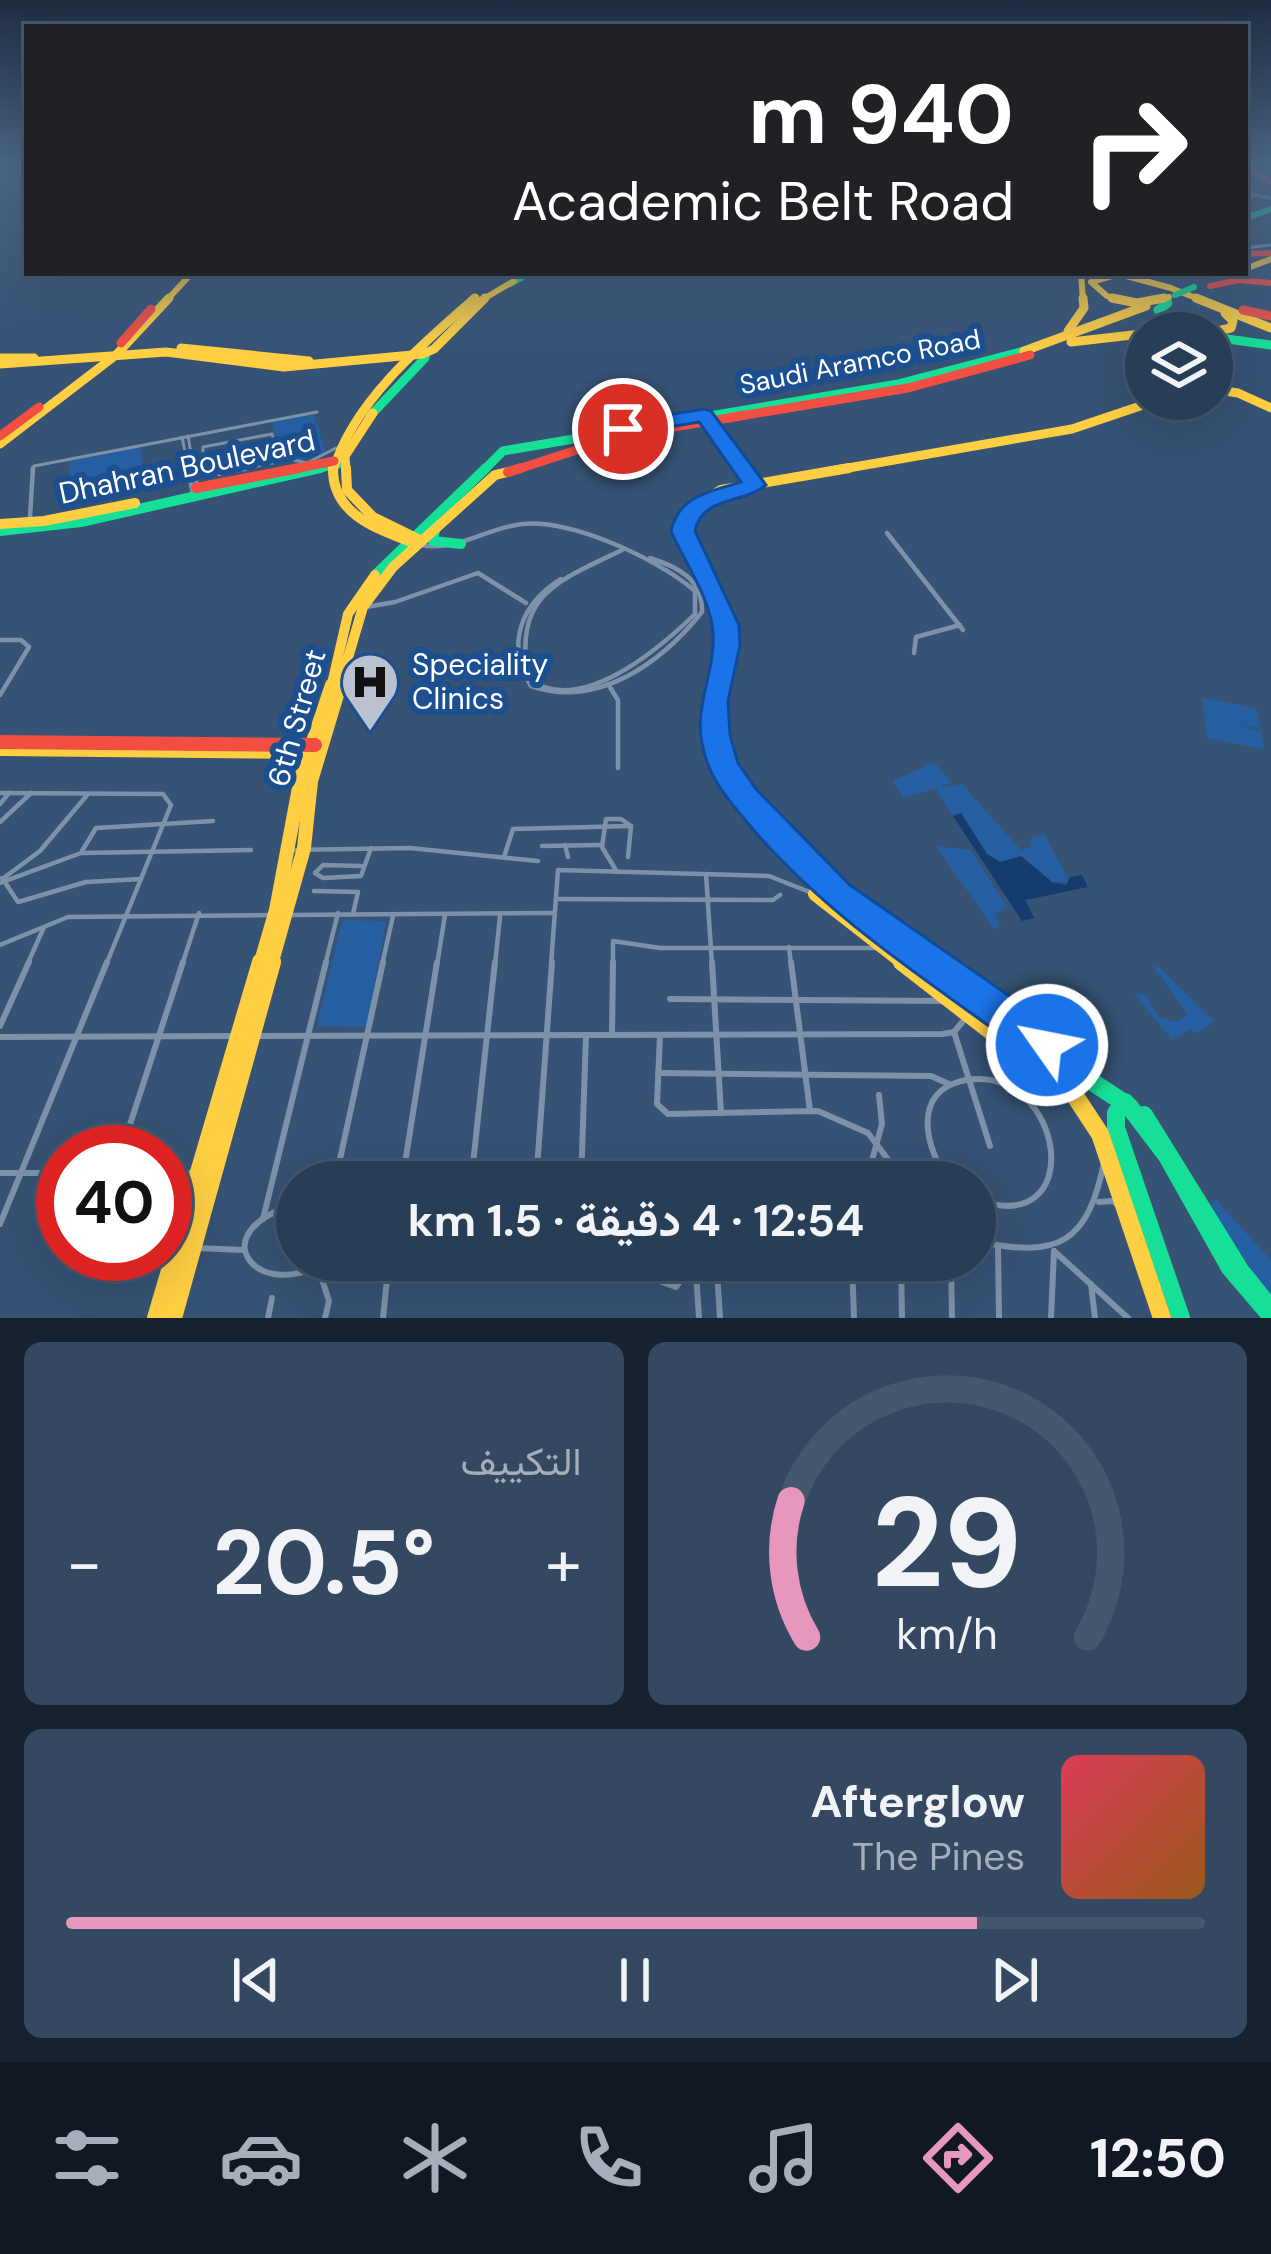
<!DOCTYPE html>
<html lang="ar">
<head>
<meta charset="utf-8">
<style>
  :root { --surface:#283e57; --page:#344961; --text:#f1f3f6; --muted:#a5aeba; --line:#44576d; --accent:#e797bd }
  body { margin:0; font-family:"DM Sans",Vazirmatn,sans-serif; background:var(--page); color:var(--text); direction:rtl; height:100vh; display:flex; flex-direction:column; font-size:45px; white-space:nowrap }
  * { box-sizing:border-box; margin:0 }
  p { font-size:39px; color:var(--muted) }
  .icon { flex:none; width:66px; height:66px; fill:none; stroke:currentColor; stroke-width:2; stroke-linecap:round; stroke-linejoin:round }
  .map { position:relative; height:1318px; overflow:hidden; direction:ltr }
  .side { display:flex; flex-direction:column; gap:24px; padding:24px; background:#162230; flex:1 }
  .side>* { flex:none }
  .top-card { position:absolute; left:24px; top:24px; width:1224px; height:252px; border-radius:0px; box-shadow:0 12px 48px #0002,0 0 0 3px var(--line); direction:rtl; background:#202124; color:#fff; overflow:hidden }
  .tools { position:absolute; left:1125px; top:312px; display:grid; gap:24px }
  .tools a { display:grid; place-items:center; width:108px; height:108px; border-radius:50%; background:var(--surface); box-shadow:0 12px 48px #0002,0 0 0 3px var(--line); font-size:60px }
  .speed { position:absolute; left:36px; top:1125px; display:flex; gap:24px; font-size:60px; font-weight:700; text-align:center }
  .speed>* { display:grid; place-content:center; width:156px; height:156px; border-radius:50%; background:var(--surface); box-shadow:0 12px 48px #0002,0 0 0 3px var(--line); line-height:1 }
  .speed .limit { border:18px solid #d22; background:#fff; color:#111 }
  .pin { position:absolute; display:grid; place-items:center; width:102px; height:102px; color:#fff; margin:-51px; border:6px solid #fff; border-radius:50%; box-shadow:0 3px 12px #0007 }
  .me { position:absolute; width:132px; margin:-66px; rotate:303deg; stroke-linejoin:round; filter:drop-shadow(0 0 9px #0008) }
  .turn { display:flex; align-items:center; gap:42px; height:252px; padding:0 36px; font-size:54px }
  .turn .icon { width:156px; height:156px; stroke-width:2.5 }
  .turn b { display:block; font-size:84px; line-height:102px }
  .big { font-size:90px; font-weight:700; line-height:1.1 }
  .side .tile { flex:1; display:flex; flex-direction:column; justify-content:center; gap:18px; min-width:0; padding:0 42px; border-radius:18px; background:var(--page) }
  .side .dial { align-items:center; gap:0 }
  .dial svg { height:312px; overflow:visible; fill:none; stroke:var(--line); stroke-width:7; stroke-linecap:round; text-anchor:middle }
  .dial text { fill:var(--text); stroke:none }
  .song { display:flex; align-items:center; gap:36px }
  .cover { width:144px; height:144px; border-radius:18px; background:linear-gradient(135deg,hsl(350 70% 55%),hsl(30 70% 35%)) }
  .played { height:12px; border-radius:6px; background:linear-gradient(90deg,var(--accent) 80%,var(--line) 80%) }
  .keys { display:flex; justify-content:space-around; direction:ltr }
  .heat { display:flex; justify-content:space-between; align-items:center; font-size:66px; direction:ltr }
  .side .tiles { flex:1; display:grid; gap:24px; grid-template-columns:1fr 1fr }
  .tile:last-child { grid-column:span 2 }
  .trip { position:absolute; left:276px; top:1161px; width:720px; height:120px; border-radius:60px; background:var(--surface); box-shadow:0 12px 48px #0002,0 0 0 3px var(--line); font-weight:700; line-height:120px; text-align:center; direction:rtl }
  .tab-bar { display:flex; height:192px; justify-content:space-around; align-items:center; background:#101923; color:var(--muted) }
  .tab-bar .icon { width:84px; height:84px }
  .tab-bar .on { color:var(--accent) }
  .tab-bar b { font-size:54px; color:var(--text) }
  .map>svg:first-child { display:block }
</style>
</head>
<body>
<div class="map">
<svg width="1271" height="1318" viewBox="0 0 1271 1318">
  <rect width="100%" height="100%" fill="#365274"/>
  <g fill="#265fa1">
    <polygon points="313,414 326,452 299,461 282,457 272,422"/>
    <polygon points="140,447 143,469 70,483 69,461"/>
    <polygon points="1202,698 1256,708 1261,728 1240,726 1261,731 1264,749 1207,738"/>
    <polygon points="934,762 952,782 938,788 962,784 1021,850 1033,846 1029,839 1044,834 1070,882 1052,882 1021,857 1001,862 987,854 961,814 952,815 936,788 903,798 893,781"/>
    <polygon points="936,846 971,850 1007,907 995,914 1001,926 994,929"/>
    <polygon points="342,920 386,921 367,1027 317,1026"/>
    <polygon points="1157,965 1214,1021 1196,1034 1190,1029 1172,1040 1134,993 1146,995 1158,1017 1174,1022 1185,1018 1187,1013 1155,969"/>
    <polygon points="1215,1199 1271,1260 1271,1298 1210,1209"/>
  </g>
  <polygon fill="#153c6e" points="961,813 987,854 1000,862 1021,856 1052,882 1066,885 1070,877 1082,875 1088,887 1025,900 1034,918 1022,921 953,816"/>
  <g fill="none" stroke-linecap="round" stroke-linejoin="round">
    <g stroke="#7d92a8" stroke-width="3">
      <polyline points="1245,183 1253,195 1245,202"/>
      <polyline points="1253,195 1271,198"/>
      <polyline points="1245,248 1271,245"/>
      <polyline points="188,436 194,471"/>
      <polyline points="182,437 189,471"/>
      <polyline points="215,456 218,471"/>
      <polyline points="280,457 307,463 336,448"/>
      <polyline points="203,458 203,447 272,434 280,457"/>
      <polyline points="186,462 275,445"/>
      <polyline points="32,471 34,466 317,412"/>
      <polyline points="234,471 277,462 280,457"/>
    </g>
    <g stroke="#7d92a8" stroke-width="4.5">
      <polyline points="188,468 193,494"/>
      <polyline points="194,468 197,487"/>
      <polyline points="218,468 219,474 249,468"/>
      <polyline points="30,517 33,468"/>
      <polyline points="887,533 963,630"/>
      <path d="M 420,545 C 455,551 478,533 511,526 C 561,513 657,558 695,591 L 695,614 C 658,650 578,718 528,678 C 514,594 556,582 622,550"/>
      <path d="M 561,579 C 521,604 505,644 531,686 C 598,709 661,663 702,612 C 703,579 678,567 650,558"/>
      <polyline points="366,607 395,602 478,573 526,603"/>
      <polyline points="0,640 21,640 29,647 0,695"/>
      <polyline points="914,653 916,637 960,625"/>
      <polyline points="608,684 618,700 618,768"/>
      <polyline points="0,793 163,794 171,805 106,965"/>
      <polyline points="0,804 9,793"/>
      <polyline points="0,822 31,793"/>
      <polyline points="565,845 568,857"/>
      <polyline points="542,846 601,845"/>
      <polyline points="291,850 410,848 538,861"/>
      <polyline points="82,851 96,828 213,821"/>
      <polyline points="504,857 513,829 631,826"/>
      <polyline points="617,872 602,847 606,819 621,819 631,826 628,857"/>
      <polyline points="315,873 323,878 361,876 371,848"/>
      <polyline points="315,873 323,865 361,866"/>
      <polyline points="706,874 712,965"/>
      <polyline points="5,877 40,851 88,794"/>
      <polyline points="2,878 18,902 86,882 141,879"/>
      <polyline points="0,883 81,853 251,850"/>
      <polyline points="314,891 358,892 353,914"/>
      <polyline points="556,899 773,900 780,895"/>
      <polyline points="288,915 552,913"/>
      <polyline points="0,945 68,917 270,915"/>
      <polyline points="789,947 791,965"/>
      <polyline points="27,965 44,927"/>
      <polyline points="182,965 199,913"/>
      <polyline points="325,965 338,913"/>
      <polyline points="382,965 393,916"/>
      <polyline points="437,965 445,915"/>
      <polyline points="495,965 500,916"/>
      <polyline points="551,965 558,870 769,876 812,893"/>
      <polyline points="613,965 613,941 660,948 880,948"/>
    </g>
    <g stroke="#7d92a8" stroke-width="6">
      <polyline points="712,962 721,1113"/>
      <polyline points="791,962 810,1111"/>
      <polyline points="670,999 947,1001"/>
      <polyline points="0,1026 29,962"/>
      <polyline points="954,1032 990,1146"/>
      <polyline points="612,1035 613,962"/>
      <polyline points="660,1035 657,1104 668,1114 818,1111 868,1133 905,1182"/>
      <polyline points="252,1036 943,1034 954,1032 969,1014"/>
      <polyline points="0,1037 234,1036"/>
      <polyline points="658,1073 931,1076 949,1084"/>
      <polyline points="121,1152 183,962"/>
      <polyline points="0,1173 63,1173"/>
      <polyline points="165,1173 195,1173"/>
      <polyline points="335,1182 383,962"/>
      <polyline points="402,1182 437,962"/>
      <polyline points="471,1182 495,962"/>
      <polyline points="536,1182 552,962"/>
      <polyline points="581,1182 586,1035"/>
      <polyline points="866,1182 882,1124 879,1095"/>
      <path d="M 950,1182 C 925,1150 910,1090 966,1080 C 1065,1064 1090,1242 975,1199"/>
      <polyline points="1099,1202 1112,1201 1122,1207"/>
      <path d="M 297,1204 C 196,1233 261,1306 327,1260"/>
      <polyline points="263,1219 326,962"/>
      <polyline points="0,1224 107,962"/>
      <path d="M 975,1241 C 1060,1259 1088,1244 1105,1158"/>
      <polyline points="998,1247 999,1318"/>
      <polyline points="196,1248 244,1250"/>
      <polyline points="1054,1251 1128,1318"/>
      <polyline points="68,1254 79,1265 98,1254"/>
      <polyline points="554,1260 559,1273 591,1278 622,1271 624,1260"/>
      <polyline points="852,1260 854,1318"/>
      <polyline points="901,1260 902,1318"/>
      <polyline points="951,1260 952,1318"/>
      <polygon points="652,1262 679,1262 682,1279 676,1287 656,1280"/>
      <polyline points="679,1262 707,1263 717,1272 720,1318"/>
      <polyline points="691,1263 696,1272 699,1318"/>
      <polyline points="320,1273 329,1301 325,1318"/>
      <polyline points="1091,1284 1095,1318"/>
      <polyline points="268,1318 272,1298"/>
      <polyline points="383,1318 389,1260"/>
      <polyline points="1051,1318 1054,1251"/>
    </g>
    <g stroke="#16e098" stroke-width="6">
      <polyline points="1245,218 1271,209"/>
      <polyline points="510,284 530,273"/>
    </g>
    <g stroke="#16e098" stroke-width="9">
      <polyline points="1168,303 1158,310 1163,320 1202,333"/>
      <polyline points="1213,337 1271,345"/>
      <polyline points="370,416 425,358 425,351"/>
      <polyline points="307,471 341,463"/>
      <polyline points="483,471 503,451 898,384 1024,351"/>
    </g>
    <g stroke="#16e098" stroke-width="10">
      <polyline points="435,530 433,541 461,544"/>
      <polyline points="0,531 81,522 320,468"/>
      <polyline points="375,575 486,468"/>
      <polyline points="717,688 727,642"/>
    </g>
    <g stroke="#16e098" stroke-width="14">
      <polyline points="714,703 718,685"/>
      <polyline points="858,916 923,965"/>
    </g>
    <g stroke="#16e098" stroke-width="18">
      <polyline points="919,962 987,1013 1129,1106 1167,1156 1230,1268 1271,1316"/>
      <polyline points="1125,1102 1116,1113 1116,1128 1181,1318"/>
      <polyline points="1144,1115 1240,1270 1271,1309"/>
    </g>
    <g stroke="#ffcf43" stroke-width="6">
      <polyline points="1245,269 1271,259"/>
      <polyline points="1081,273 1083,301"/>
      <polyline points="1173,289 1204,301"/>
      <polyline points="166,301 192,273"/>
      <polyline points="471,301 475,298"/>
      <polyline points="480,301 514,281"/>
      <polyline points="1122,301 1107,296 1091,282 1119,274 1171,288"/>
      <polyline points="1149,301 1169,297"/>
    </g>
    <g stroke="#ffcf43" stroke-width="9">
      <polyline points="1112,298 1137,303 1164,298"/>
      <polyline points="1196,298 1271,328"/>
      <polyline points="1068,331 1084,308 1083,298"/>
      <polyline points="1207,333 1231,328 1233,321 1225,313"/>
      <polyline points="1071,342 1150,333"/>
      <polyline points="181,348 309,361"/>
      <polyline points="1024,351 1146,306"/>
      <polyline points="0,358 34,358"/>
      <polyline points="0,364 166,352 284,367 423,354 434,349 485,298"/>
      <polyline points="1212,389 1238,393 1271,408"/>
      <polyline points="0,444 116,355 169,298"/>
      <path d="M 333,471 C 352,403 423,343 475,298"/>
      <polyline points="346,471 345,456 373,413"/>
      <polyline points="831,471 1072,429 1161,399"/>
    </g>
    <g stroke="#ffcf43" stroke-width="10">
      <path d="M 333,468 C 332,515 378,529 416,544"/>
      <polyline points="346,468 347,490 373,517 418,539"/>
      <polyline points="0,524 44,521 135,503"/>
      <polyline points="331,688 348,614 375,575"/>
      <polyline points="339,688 363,607 393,567 495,475 508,472"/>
      <polyline points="711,688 721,625 679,534 685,513 721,490 849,468"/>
    </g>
    <g stroke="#ffcf43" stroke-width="14">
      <path d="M 712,685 C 689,784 791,862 858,916"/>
      <polyline points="0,749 310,752"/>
      <polyline points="815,894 906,965"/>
      <polyline points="260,965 276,910 301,777 332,685"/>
      <polyline points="271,965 304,848 311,781 340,685"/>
    </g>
    <g stroke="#ffcf43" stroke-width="18">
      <polyline points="902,962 1075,1096 1100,1134 1162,1318"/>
      <polyline points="156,1318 261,962"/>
      <polyline points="173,1318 272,962"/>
    </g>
    <g stroke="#f24e42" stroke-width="6">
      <polyline points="1248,167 1271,182"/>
      <polyline points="1245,254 1271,253"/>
      <polyline points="1210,286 1239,280 1271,283"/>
    </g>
    <g stroke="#f24e42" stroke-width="9">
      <polyline points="1243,310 1271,316"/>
      <polyline points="121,343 151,309"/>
      <polyline points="729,418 745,415"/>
      <polyline points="708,421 745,471"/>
      <polyline points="0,436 39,407"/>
      <polyline points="284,471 334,461"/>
      <polyline points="512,471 620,436 908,388 1030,355"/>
    </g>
    <g stroke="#f24e42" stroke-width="10">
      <polyline points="742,468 755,485"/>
      <polyline points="508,472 521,468"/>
      <polyline points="196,488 299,468"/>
    </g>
    <polyline stroke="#f24e42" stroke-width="14" points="0,742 315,745"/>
    <polyline stroke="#16e098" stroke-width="6" points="1175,295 1194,287"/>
  </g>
  <linearGradient id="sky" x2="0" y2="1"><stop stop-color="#1e2d40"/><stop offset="0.47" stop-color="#4c6688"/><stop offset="1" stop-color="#4c6688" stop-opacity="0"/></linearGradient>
  <rect width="1271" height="352" fill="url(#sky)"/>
  <path fill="#1a73e8" stroke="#114b97" stroke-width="3" d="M 704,409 L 711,411 L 766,485 C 743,504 702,496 695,531 L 739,625 L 740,645 L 728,701 L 730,735 L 738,763 L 756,789 L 850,885 L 1061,1032 L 1066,1045 L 1061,1058 L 1047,1063 L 1033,1058 C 936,986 830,920 751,827 C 736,809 718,789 709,767 C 686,711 716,681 713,632 C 711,600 684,561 671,531 C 679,495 710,492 741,482 L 699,422 L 623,435 L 612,429 L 623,422 Z"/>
  <defs>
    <g id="hospital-pin" transform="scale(3)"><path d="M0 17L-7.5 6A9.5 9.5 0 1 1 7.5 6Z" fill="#b9c2ce" stroke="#1b4f8f"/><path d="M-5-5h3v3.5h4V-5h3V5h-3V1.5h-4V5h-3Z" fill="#111"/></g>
  </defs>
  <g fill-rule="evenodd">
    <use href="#hospital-pin" x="370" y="682"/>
  </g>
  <g text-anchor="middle" stroke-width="12" stroke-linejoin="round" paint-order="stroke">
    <g font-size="27" fill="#fff" stroke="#1b4f8f">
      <text transform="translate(860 362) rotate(-11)" y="9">Saudi Aramco Road</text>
    </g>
    <g font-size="30" fill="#fff" stroke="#1b4f8f">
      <text transform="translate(187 467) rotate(-12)" y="10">Dhahran Boulevard</text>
      <text transform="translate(297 718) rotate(-74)" y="10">6th Street</text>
    </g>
    <g font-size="30" fill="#fff" stroke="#1b4f8f" text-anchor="start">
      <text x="412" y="675">Speciality<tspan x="412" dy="34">Clinics</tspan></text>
    </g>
  </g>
</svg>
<div class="tools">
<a><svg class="icon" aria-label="layers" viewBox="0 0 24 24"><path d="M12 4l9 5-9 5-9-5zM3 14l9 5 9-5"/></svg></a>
</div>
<div class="speed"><div class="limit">40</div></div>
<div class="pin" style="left:623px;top:429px;background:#d93025"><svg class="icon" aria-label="arrive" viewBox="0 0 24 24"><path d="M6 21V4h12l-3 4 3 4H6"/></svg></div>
<svg class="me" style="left:1047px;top:1045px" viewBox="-20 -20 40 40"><circle r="17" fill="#1a73e8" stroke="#fff" stroke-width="3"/><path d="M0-11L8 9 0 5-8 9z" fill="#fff"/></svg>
<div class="trip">12:54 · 4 دقيقة · 1.5 km</div>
<div class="top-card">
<div class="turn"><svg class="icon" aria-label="right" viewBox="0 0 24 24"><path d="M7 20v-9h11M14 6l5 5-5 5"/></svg><div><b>940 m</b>Academic Belt Road</div></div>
</div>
</div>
<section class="side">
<div class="tiles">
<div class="tile dial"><svg viewBox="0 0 100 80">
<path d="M14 69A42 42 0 1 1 86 69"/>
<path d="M14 69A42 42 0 0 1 10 34" stroke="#e797bd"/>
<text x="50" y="56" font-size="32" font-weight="700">29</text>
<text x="50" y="72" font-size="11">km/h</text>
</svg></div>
<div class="tile"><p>التكييف</p>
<div class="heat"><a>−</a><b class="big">20.5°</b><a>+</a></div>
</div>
<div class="tile">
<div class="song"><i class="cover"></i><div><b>Afterglow</b><p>The Pines</p></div></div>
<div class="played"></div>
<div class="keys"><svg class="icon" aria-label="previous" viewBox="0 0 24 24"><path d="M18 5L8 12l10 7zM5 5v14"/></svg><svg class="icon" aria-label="pause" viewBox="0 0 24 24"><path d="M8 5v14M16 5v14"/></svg><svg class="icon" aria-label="next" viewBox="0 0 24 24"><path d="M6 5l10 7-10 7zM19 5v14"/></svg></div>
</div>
</div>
</section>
<nav class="tab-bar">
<b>12:50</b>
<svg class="icon on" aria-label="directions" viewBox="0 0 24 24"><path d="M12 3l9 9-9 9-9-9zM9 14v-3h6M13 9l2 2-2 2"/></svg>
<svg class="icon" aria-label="music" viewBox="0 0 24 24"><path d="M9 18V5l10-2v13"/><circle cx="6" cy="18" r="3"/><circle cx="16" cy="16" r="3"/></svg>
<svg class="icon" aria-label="phone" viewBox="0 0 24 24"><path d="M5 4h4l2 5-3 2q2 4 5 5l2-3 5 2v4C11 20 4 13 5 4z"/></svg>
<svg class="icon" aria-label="climate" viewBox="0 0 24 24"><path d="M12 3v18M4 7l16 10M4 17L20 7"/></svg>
<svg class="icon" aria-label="car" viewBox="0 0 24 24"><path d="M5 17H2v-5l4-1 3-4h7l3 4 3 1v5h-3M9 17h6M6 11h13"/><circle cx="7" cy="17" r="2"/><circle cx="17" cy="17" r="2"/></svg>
<svg class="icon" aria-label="filters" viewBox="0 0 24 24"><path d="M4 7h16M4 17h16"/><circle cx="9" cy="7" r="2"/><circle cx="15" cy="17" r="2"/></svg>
</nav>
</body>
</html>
